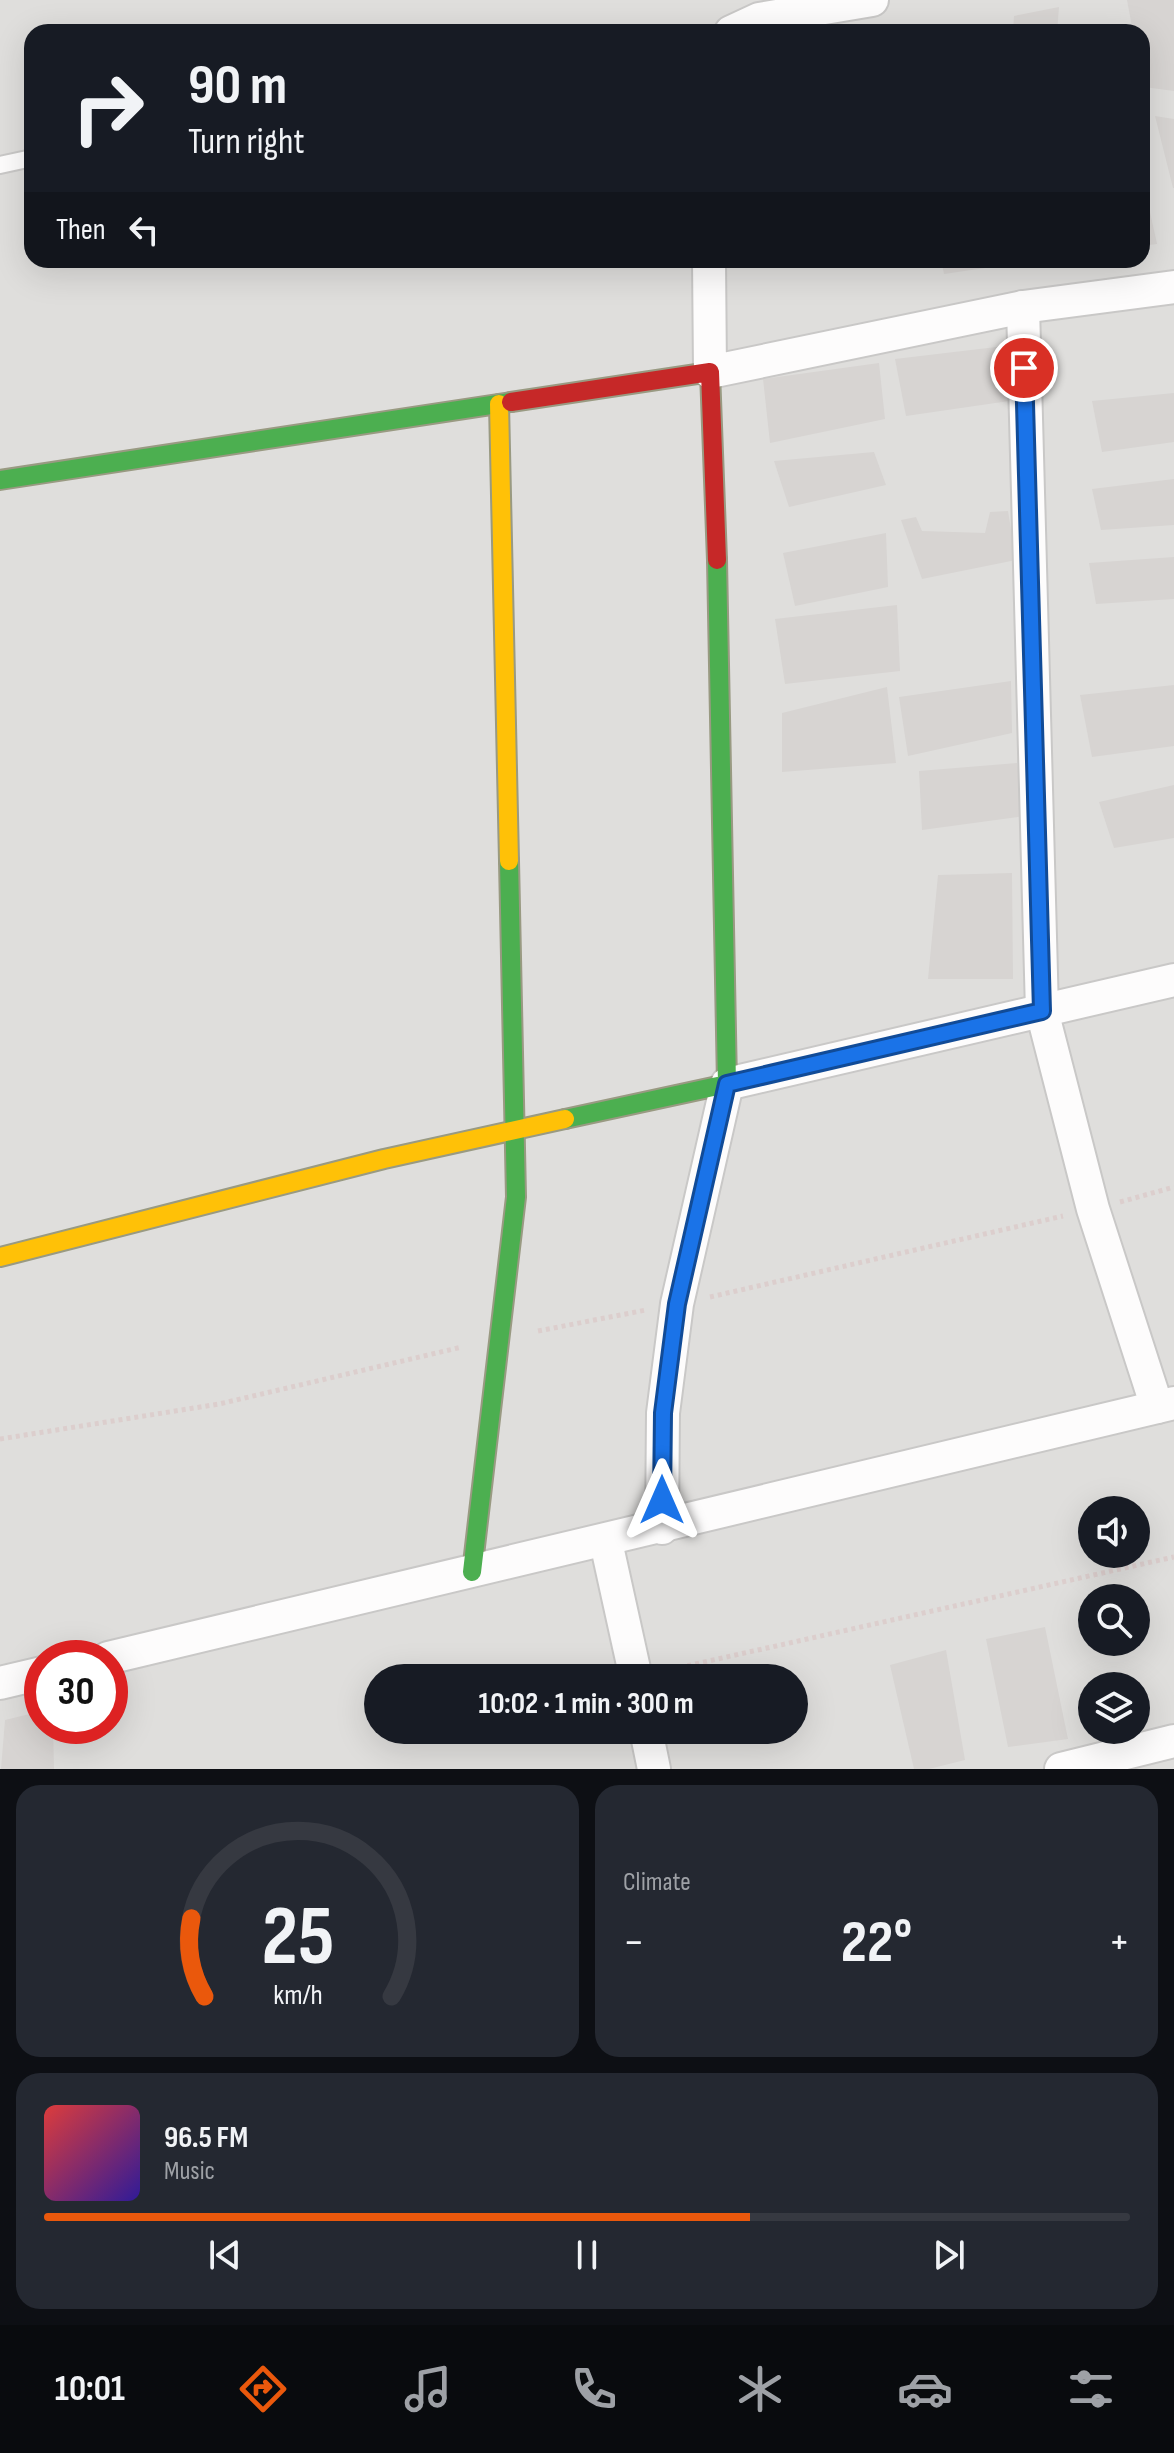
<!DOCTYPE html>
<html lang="en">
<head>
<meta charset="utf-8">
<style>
  :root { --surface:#171b24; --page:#242831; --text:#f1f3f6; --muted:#9ea1a6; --line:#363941; --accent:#ea580c }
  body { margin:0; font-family:"Sofia Sans Condensed",sans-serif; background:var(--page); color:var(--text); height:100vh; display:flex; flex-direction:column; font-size:30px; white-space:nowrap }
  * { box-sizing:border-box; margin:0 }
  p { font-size:26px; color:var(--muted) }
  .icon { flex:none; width:44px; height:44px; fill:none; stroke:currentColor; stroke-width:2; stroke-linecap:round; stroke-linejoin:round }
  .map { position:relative; height:1769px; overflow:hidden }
  .details { display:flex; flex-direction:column; gap:16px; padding:16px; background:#0d0f14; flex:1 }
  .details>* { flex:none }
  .guide { position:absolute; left:24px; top:24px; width:1126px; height:244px; border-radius:24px; box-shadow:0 8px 32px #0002; background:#171b24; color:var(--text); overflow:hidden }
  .tools { position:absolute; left:1078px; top:1496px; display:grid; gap:16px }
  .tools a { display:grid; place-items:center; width:72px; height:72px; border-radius:50%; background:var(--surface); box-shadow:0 8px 32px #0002; font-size:40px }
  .speed { position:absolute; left:24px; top:1640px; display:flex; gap:16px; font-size:40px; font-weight:700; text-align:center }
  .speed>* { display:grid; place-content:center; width:104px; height:104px; border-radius:50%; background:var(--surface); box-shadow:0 8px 32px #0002; line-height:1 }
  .speed .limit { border:12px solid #d22; background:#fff; color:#111 }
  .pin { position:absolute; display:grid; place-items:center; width:68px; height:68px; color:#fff; margin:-34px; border:4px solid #fff; border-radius:50%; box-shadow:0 2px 8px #0007 }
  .me { position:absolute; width:88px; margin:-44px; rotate:0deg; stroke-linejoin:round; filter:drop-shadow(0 0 6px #0008) }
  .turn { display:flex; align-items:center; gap:28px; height:168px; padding:0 32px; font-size:36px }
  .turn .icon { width:104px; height:104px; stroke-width:2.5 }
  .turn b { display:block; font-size:56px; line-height:68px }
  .then { display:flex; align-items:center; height:76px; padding:0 32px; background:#0003; gap:16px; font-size:30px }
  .big { font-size:60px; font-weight:700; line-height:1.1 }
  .details .widget { flex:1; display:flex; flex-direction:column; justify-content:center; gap:12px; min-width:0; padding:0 28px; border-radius:24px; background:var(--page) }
  .details .dial { align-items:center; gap:0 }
  .dial svg { height:208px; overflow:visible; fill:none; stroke:var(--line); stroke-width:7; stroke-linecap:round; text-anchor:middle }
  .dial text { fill:var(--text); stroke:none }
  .song { display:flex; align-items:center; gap:24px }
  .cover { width:96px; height:96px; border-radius:12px; background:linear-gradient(135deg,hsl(0 70% 55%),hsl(250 70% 35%)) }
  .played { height:8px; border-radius:4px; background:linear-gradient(90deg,var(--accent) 65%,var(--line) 65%) }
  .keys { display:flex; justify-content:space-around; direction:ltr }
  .heat { display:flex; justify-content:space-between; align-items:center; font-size:44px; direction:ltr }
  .details .tiles { flex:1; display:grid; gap:16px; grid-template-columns:1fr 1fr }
  .widget:last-child { grid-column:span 2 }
  .trip { position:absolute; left:364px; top:1664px; width:444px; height:80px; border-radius:40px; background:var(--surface); box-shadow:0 8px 32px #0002; font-weight:700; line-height:80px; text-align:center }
  .menu { display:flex; height:128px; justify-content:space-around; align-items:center; background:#090b0e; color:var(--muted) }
  .menu .icon { width:56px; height:56px }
  .menu .current { color:var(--accent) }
  .menu b { font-size:36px; color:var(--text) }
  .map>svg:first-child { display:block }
</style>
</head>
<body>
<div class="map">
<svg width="1174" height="1769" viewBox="0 0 1174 1769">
  <rect width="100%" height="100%" fill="#f0eeeb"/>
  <path fill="#dfdedc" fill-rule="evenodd" d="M 0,0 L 1174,0 L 1174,1769 L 0,1769 ZM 32,32 L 1142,32 L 1142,260 L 32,260 ZM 1092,1510 L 1136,1510 L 1136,1554 L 1092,1554 ZM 1092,1598 L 1136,1598 L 1136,1642 L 1092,1642 ZM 42,1658 L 110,1658 L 110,1726 L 42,1726 ZM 378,1678 L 794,1678 L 794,1730 L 378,1730 ZM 1092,1686 L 1136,1686 L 1136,1730 L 1092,1730 Z"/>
  <g fill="#d7d4d2">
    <polygon points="1127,0 1174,0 1174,91 1144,87 1142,32 1133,32"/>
    <polygon points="1059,7 1057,32 1013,32 1014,16"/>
    <polygon points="1000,27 1000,32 951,32 951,28"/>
    <polygon points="1155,116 1174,119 1174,188 1173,188"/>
    <polygon points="1142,175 1157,244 1142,246"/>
    <polygon points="941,260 991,260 992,267 944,274"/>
    <polygon points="1013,345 1016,400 906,416 895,359"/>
    <polygon points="879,363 885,419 770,443 763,379"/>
    <polygon points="1174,393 1174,442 1102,452 1092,401"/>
    <polygon points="874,452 886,485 789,507 774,461"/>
    <polygon points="1174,479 1174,525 1101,530 1092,489"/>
    <polygon points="1008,511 1016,560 922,579 901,520 916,517 922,531 985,533 990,512"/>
    <polygon points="886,533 888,587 795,606 783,553"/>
    <polygon points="1174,557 1174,599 1096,604 1089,563"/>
    <polygon points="897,605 900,671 785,684 775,619"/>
    <polygon points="1011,681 1012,733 908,756 899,697"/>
    <polygon points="1174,685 1174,746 1092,757 1080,695"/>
    <polygon points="887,687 896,763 782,772 782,713"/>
    <polygon points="1017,763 1025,816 922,830 919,771"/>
    <polygon points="1174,785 1174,838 1114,848 1099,802"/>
    <polygon points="1012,873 1013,979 928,979 938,875"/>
    <polygon points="1045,1627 1068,1739 1008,1747 986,1639"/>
    <polygon points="946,1650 965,1760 929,1769 914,1769 890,1665"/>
    <polygon points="42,1711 42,1726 53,1726 54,1769 1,1769 5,1720"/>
  </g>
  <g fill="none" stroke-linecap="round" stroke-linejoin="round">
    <g stroke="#c9c8c7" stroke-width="20">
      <polyline id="lane" points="0,165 32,158"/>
    </g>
    <g stroke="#c9c8c7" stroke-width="36">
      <g id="street">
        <polyline points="731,32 759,19 872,0"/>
        <polyline points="709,260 710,372 1023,307 1174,287"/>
        <polyline points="1023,307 1042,1011 1093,1209 1157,1407"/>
        <polyline points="662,1528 663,1413 677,1304 727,1084 1174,980"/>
        <polyline points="606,1542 636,1678"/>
        <polyline points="108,1658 1174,1403"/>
        <polyline points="0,1683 42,1673"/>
        <polyline points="646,1730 654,1769"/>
        <polyline points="1061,1769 1174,1741"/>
      </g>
    </g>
    <g stroke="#999a82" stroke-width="22">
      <g id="fast">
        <polyline points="0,480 511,402"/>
        <polyline points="565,1119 727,1084 717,560"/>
        <polyline points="472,1572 516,1197 509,861"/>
      </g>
    </g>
    <g stroke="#999a82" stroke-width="22">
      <g id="slow">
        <polyline points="499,404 509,861"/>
        <polyline points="0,1257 384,1159 565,1119"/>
      </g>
    </g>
    <g stroke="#999a82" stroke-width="22">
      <polyline id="jam" points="511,402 710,372 717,560"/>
    </g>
    <g stroke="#dccecd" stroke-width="5" stroke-dasharray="4 4" stroke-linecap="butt">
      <polyline points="1120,1202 1174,1187"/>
      <polyline points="710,1297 1063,1216"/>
      <polyline points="538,1331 646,1310"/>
      <polyline points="0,1439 219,1404 462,1347"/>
      <polyline points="664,1671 1174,1557"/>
    </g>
    <use href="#lane" stroke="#fdfcfc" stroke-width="16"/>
    <use href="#street" stroke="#fdfcfc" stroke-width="32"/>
    <use href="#fast" stroke="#4caf50" stroke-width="18"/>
    <use href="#slow" stroke="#ffc107" stroke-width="18"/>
    <use href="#jam" stroke="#c62828" stroke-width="18"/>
  </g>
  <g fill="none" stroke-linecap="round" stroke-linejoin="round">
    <g stroke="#114b97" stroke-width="20">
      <polyline id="route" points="662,1500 663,1413 677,1304 727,1084 1042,1011 1024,368"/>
    </g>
    <use href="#route" stroke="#1a73e8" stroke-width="14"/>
  </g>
</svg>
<div class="tools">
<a><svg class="icon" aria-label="sound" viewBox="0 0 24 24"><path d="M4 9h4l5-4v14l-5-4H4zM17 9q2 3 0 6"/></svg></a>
<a><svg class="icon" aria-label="search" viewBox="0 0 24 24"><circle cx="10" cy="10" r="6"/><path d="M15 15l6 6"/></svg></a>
<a><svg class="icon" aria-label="layers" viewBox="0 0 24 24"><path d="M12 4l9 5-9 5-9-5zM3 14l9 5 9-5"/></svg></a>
</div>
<div class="speed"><div class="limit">30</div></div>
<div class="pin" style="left:1024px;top:368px;background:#d93025"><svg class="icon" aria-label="arrive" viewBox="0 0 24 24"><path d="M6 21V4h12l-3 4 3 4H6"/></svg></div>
<svg class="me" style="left:662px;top:1500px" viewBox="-20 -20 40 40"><path d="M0-17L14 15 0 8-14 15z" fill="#1a73e8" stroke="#fff" stroke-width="4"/></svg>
<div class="trip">10:02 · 1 min · 300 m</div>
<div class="guide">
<div class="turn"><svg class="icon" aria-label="right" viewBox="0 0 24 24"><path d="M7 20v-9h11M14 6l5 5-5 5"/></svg><div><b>90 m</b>Turn right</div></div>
<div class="then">Then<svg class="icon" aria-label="left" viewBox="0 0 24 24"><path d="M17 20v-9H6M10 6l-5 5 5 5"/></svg></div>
</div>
</div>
<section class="details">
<div class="tiles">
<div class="widget dial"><svg viewBox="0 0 100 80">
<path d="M14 69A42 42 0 1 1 86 69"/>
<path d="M14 69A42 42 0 0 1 9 39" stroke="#ea580c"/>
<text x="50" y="56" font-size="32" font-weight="700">25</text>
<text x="50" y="72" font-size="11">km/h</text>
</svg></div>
<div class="widget"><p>Climate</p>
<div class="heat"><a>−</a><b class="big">22°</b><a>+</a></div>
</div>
<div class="widget">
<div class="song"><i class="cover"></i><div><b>96.5 FM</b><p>Music</p></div></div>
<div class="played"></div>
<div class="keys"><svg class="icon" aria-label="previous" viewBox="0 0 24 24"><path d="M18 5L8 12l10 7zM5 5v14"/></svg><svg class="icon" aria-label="pause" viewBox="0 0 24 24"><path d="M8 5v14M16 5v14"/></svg><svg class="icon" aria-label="next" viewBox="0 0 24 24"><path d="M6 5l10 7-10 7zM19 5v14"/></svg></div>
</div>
</div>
</section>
<nav class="menu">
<b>10:01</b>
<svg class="icon current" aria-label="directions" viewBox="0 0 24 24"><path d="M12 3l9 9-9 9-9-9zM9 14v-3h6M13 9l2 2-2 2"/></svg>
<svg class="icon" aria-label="music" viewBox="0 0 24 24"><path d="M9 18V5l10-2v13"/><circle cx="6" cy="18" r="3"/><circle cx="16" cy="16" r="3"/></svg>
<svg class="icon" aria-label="phone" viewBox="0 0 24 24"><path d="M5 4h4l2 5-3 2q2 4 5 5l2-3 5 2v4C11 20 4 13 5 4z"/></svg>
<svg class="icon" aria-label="climate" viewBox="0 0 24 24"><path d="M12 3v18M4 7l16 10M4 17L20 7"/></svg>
<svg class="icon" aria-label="car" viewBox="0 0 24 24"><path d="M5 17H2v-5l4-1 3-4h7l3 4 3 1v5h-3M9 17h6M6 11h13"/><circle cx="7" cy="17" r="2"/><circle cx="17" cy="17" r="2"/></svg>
<svg class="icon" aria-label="filters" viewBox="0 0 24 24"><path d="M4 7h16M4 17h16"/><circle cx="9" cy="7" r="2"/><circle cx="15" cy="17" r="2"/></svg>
</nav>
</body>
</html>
